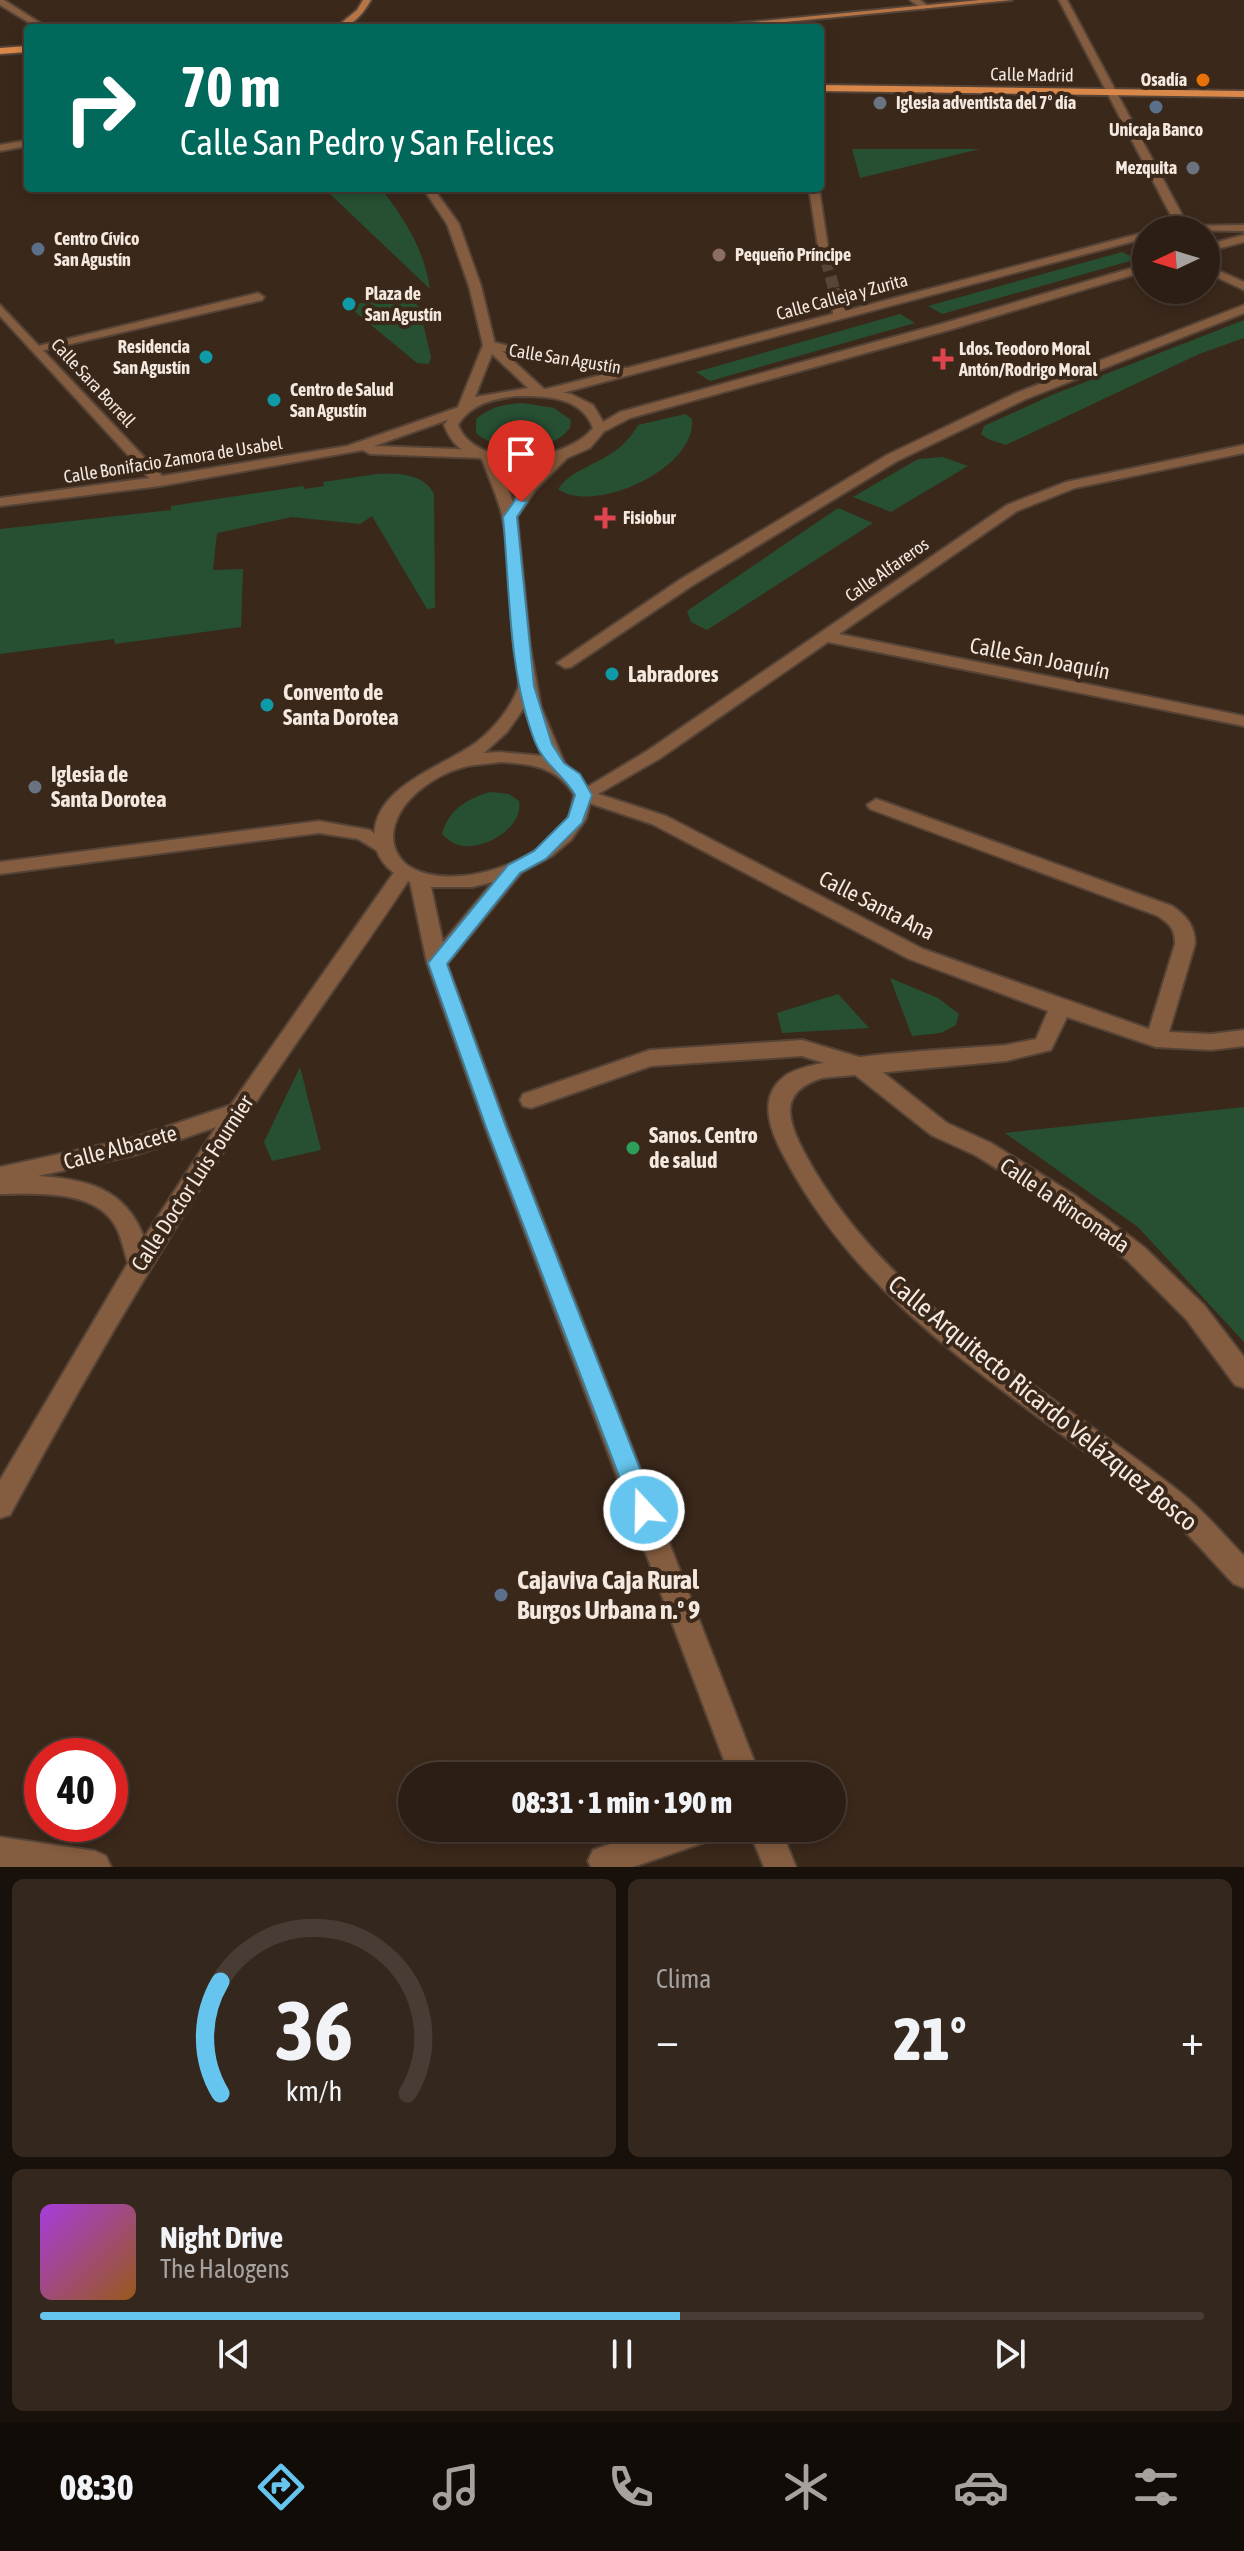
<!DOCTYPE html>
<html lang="es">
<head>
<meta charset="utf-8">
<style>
  :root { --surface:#2c1e14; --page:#34271d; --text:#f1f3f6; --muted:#a6a2a0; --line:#483c34; --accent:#65c5ee }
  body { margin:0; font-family:"Asap Condensed",sans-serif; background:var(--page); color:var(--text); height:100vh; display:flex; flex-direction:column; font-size:30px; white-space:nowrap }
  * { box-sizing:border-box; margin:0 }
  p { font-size:26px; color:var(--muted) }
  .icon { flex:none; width:44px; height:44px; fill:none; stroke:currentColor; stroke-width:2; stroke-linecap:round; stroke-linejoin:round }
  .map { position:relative; height:1867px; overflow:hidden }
  .details { display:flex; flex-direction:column; gap:12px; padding:12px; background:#18100b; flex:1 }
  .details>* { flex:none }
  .top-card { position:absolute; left:24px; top:24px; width:800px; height:168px; border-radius:8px; box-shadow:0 4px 12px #0003,0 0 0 2px var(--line); background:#00695c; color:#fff; overflow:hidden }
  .needle { width:52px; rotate:266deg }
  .tools { position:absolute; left:1132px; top:216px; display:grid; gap:16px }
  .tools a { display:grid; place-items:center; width:88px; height:88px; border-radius:50%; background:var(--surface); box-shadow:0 4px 12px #0003,0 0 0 2px var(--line); font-size:40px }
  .speed { position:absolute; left:24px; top:1738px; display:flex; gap:16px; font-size:40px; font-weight:700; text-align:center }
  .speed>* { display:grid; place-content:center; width:104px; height:104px; border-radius:50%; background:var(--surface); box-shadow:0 4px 12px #0003,0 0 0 2px var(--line); line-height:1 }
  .speed .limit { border:12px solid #d22; background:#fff; color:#111 }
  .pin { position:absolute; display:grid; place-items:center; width:68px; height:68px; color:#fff; margin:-82px -34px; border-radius:50% 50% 50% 0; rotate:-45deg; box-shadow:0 0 8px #0007 }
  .pin .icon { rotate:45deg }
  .me { position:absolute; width:88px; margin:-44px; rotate:339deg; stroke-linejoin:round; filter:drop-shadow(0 0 6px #0008) }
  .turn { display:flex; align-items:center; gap:28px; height:168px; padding:0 24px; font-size:36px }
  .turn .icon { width:104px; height:104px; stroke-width:2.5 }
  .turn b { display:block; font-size:56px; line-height:68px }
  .big { font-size:60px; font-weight:800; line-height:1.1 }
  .details .widget { flex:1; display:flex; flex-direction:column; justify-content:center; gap:12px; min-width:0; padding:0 28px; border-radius:12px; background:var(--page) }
  .details .dial { align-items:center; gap:0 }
  .dial svg { height:208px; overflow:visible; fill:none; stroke:var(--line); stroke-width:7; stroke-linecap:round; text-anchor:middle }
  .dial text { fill:var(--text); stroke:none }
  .song { display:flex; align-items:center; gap:24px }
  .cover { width:96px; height:96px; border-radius:12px; background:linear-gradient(135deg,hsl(280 70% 55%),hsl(30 70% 35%)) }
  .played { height:8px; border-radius:4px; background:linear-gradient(90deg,var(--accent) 55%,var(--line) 55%) }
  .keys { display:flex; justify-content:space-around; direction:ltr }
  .heat { display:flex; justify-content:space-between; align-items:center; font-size:44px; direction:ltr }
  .details .tiles { flex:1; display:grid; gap:12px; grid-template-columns:1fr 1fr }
  .widget:last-child { grid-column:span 2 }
  .trip { position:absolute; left:398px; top:1762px; width:448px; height:80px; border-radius:40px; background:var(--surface); box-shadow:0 4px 12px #0003,0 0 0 2px var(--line); font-weight:800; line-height:80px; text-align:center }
  .tabs { display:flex; height:128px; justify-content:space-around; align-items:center; background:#120c08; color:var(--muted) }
  .tabs .icon { width:56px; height:56px }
  .tabs .on { color:var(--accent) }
  .tabs b { font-size:36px; color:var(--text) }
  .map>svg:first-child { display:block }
</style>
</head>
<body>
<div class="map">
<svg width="1244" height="1867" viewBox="0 0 1244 1867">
  <rect width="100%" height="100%" fill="#3a281b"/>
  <g fill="#275033">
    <polygon points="852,149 980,149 860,178"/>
    <path d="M 352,188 L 381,188 C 405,220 424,249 430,289 L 329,193 Z"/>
    <polygon points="1122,252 1137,259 942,314 928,306"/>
    <polygon points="404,294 419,307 431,357 429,364 417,363 348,306"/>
    <polygon points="900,314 915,323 710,381 696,372"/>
    <polygon points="1244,320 1244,338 1199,354 1006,445 988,439 981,434 984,426 1052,395"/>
    <path d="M 523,403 L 554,408 L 571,420 L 570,428 C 550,454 499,454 476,433 L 476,419 C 490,407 505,404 523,403 Z"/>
    <path d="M 685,414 L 692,419 C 697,469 593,515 558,489 C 577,462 617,464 638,425 Z"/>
    <polygon points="943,457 968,466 891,512 853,497 918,459"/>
    <path d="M 377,474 C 398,473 424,473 434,494 L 435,608 L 427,609 L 372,516 L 360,524 L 292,517 L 217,533 L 213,570 L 243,569 L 241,627 L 115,644 L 114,639 L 0,654 L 0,529 L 171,510 L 171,506 L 303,486 L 305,489 L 324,486 L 323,482 Z"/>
    <polygon points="838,508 873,523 707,630 691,622 687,611"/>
    <path d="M 490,792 L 509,794 L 519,801 C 524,828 483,852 459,845 C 452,843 447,839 442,834 C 449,809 467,799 490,792 Z"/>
    <polygon points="890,978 938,998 959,1014 956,1025 941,1033 912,1036"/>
    <polygon points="838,994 869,1028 782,1033 777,1013"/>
    <polygon points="300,1067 321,1150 272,1161 264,1142"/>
    <polygon points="1244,1107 1244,1342 1138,1227 1005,1133"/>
  </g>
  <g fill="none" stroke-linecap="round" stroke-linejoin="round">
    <polyline stroke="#564538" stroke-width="12" stroke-dasharray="12 6" stroke-linecap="butt" points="826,259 835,293"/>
    <g stroke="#544336" stroke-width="4">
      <g id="service">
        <polygon points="656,1828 719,1828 714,1839 633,1867 591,1867 588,1861 593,1850"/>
        <polygon points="0,1837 95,1851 106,1856 111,1867 0,1867"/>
      </g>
    </g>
    <g stroke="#544336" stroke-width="4">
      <g id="pedestrian">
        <polygon points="258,293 264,297 262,300 36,352 30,348"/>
        <polygon points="1244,305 1244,313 1026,399 897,461 693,585 571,667 565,668 557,663 681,579 887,455 1016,393"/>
        <polygon points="802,1040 866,1059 947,1123 991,1143 1076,1196 1144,1247 1204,1305 1244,1357 1244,1388 1235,1385 1186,1319 1128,1261 1060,1208 975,1155 931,1135 850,1071 802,1056 651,1066 531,1108 523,1106 520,1100 523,1094 650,1050"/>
      </g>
    </g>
    <g stroke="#544336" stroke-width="4">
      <g id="minor">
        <polygon points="0,0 4,0 48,28 38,28 0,5"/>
        <polygon points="910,0 920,0 929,7 922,9"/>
        <polygon points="1059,0 1067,0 1188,226 1244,225 1244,231 1172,230 1177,227"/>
        <polygon points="28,140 28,146 0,151 0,145"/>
        <polygon points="809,188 819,188 830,261 820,259"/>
        <polygon points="1146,232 1146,238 547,397 540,393 542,390 613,372 541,362 483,345 489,341 541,354 627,368 833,314 831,290 839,290 845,311"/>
        <polygon points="1244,235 1244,242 1206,252 1206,245"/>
        <polygon points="1146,264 1146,271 949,330 630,418 605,431 593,428 620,412 941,324"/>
        <polygon points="1206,265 1244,282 1244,290 1206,272"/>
        <polygon points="0,305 162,476 347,446 459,407 464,408 464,414 374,446 483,450 490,454 483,458 370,454 363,450 160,486 0,506 0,498 149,478 0,316"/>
        <path d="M 1244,445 L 1244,453 L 1075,488 L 1017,511 L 839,634 L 1244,716 L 1244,726 L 828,642 L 659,759 L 598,794 L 666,816 L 923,949 L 1149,1029 L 1175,944 C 1175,929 1170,924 1158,916 L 870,809 L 867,805 L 876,799 L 882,801 L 1172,906 C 1187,916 1195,926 1195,944 L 1169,1032 L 1211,1034 L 1244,1030 L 1244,1046 L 1211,1050 L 1156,1047 L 1067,1017 L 1051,1050 L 1006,1061 L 822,1078 C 778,1092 787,1120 805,1154 C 886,1305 1049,1389 1180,1492 C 1203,1510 1223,1534 1244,1556 L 1244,1588 L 1234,1584 C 1210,1560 1189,1532 1162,1511 C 1027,1400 869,1318 785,1158 C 771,1133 756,1097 785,1076 C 814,1054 963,1049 1006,1045 L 1036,1039 L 1048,1011 L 909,959 L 652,824 L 577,799 L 574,795 L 647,751 L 1007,505 L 1066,482 Z"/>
        <polygon points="319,821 370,830 393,849 384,855 358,839 319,833 0,874 0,862"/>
        <path d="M 404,866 L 414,872 C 362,952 305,1028 252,1108 C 165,1240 85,1376 10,1515 L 0,1518 L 0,1480 L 128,1263 C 124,1252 122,1238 116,1227 C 96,1189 37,1194 0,1194 L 0,1167 L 133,1138 L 231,1105 L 397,868 ZM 216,1127 L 144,1238 C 126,1188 86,1179 38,1176 L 135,1155 Z"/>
      </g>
    </g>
    <g stroke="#544336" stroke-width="4">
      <g id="tertiary">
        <path d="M 423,188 L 433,188 L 459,224 L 481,286 L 495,344 L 544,389 L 571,394 L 593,405 L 607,428 L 590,448 L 567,458 L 536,489 L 517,517 L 530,646 L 541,707 L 565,764 L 582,779 L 592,795 L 586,819 L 571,840 L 552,856 L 522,872 L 447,964 L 507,1127 L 760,1776 L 730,1776 L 485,1127 L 427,963 L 410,882 C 393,874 378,863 375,843 C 367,787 445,767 478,741 C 494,728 511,708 518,688 C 521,677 515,657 514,645 C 509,601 512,554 501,511 C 496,493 488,476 482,459 C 462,452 452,445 444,425 L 458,407 L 483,345 L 469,286 L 447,224 ZM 492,354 L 528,388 L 475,397 ZM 516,396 C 546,396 581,396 593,428 C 566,462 476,471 458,425 C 471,404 493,399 516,396 ZM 497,462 L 547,462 L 526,483 L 513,502 ZM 524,708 L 543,756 L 500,752 L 484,753 L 507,732 ZM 500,762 C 531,764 556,766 574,795 C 572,803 571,812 568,819 C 543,862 454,893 410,867 C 399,860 393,848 393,836 C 395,802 433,775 464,767 C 475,764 488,764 500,762 ZM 493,882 L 443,942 L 431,887 L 472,887 Z"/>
        <polygon points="748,1828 780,1828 796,1867 764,1867"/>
      </g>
    </g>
    <g stroke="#544336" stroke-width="4">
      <g id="secondary">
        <path d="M 363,0 L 371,0 C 363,14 352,28 335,28 L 357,10 Z"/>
        <polygon points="980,0 1012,0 722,28 689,28"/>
      </g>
    </g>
    <g stroke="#544336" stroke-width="4">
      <g id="primary">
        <polygon points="28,46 28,52 0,54 0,48"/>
        <polygon points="820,85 1244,91 1244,97 820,91"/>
      </g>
    </g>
    <use href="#service" fill="#845c3f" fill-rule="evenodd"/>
    <use href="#pedestrian" fill="#845c3f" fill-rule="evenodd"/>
    <use href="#minor" fill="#845c3f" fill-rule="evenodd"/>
    <use href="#tertiary" fill="#845c3f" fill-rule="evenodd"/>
    <use href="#secondary" fill="#b57446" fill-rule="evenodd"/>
    <use href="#primary" fill="#da874a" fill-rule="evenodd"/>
  </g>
  <path fill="#65c5ee" stroke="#42809b" stroke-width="2" d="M 516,499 L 527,502 L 517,517 L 534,686 L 552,744 L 564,763 L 580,774 L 592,795 L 582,823 L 546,859 L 520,873 L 447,964 L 506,1127 L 656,1510 L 653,1518 L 644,1521 L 635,1518 L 632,1510 L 486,1127 L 428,963 L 508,865 L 534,851 L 568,817 L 575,795 C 564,775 544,765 535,742 C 508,672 510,591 503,517 Z"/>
  <circle fill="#e8710a" stroke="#3a281b" stroke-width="3" cx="1203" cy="80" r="8"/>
  <g fill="#6b7280" stroke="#3a281b" stroke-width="3">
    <circle cx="880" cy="103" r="8"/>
    <circle cx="1193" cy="168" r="8"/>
    <circle cx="35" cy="787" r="8"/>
  </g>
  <g fill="#5c6f8a" stroke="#3a281b" stroke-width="3">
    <circle cx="1156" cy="107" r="8"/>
    <circle cx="38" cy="249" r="8"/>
    <circle cx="501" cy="1595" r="8"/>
  </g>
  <circle fill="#8d6e63" stroke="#3a281b" stroke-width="3" cx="719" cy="255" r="8"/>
  <g fill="#0f9aa8" stroke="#3a281b" stroke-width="3">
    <circle cx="349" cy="304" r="8"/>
    <circle cx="206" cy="357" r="8"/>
    <circle cx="274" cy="400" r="8"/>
    <circle cx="612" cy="674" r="8"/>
    <circle cx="267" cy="705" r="8"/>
  </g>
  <g fill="#e0444e" stroke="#3a281b" stroke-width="3">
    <path d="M939 347h8v8h8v8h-8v8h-8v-8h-8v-8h8z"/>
    <path d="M601 506h8v8h8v8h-8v8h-8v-8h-8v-8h8z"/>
  </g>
  <circle fill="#2e9e5b" stroke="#3a281b" stroke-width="3" cx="633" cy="1148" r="8"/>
  <g text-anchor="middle" stroke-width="8" stroke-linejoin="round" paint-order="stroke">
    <g font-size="18" fill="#f4e8df" stroke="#3a281b">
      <text transform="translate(1032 75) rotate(1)" y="6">Calle Madrid</text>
      <text transform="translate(842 297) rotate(-15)" y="6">Calle Calleja y Zurita</text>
      <text transform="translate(565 359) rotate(9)" y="6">Calle San Agustín</text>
      <text transform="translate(93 383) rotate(47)" y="6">Calle Sara Borrell</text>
      <text transform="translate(173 460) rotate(-9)" y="6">Calle Bonifacio Zamora de Usabel</text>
      <text transform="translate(887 570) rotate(-35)" y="6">Calle Alfareros</text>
    </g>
    <g font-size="18" font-weight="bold" fill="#f4e8df" stroke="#3a281b" text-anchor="start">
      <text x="1187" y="86" text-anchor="end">Osadía</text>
      <text x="896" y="109">Iglesia adventista del 7° día</text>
      <text x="1156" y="136" text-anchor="middle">Unicaja Banco</text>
      <text x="1177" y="174" text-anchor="end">Mezquita</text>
      <text x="54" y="245">Centro Cívico<tspan x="54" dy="21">San Agustín</tspan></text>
      <text x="735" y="261">Pequeño Príncipe</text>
      <text x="365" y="300">Plaza de<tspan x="365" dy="21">San Agustín</tspan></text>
      <text x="190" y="353" text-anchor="end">Residencia<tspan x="190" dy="21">San Agustín</tspan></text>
      <text x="959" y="355">Ldos. Teodoro Moral<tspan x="959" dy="21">Antón/Rodrigo Moral</tspan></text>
      <text x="290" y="396">Centro de Salud<tspan x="290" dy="21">San Agustín</tspan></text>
      <text x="623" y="524">Fisiobur</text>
    </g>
    <g font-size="22" fill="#f4e8df" stroke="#3a281b">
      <text transform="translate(1040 658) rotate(11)" y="8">Calle San Joaquín</text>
      <text transform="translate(877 905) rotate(27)" y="8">Calle Santa Ana</text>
      <text transform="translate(120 1147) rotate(-15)" y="8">Calle Albacete</text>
      <text transform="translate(192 1183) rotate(-57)" y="8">Calle Doctor Luis Fournier</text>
      <text transform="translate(1065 1205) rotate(34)" y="8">Calle la Rinconada</text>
    </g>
    <g font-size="22" font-weight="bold" fill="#f4e8df" stroke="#3a281b" text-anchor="start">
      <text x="628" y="682">Labradores</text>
      <text x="283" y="700">Convento de<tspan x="283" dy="25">Santa Dorotea</tspan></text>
      <text x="51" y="782">Iglesia de<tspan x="51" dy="25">Santa Dorotea</tspan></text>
      <text x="649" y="1143">Sanos. Centro<tspan x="649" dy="25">de salud</tspan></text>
    </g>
    <g font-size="26" fill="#f4e8df" stroke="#3a281b">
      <text transform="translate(1043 1403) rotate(39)" y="9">Calle Arquitecto Ricardo Velázquez Bosco</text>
    </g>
    <g font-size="26" font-weight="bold" fill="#f4e8df" stroke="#3a281b" text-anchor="start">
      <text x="517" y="1589">Cajaviva Caja Rural<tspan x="517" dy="30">Burgos Urbana n.º 9</tspan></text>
    </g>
  </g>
</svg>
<div class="tools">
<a><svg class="needle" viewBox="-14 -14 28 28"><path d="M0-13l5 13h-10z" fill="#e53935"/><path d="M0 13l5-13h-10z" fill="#a6a2a0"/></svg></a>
</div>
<div class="speed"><div class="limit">40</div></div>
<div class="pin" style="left:521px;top:502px;background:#d93025"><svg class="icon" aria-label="arrive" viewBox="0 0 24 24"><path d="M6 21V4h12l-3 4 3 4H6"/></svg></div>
<svg class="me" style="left:644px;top:1510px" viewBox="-20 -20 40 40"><circle r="17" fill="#65c5ee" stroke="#fff" stroke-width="3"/><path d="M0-11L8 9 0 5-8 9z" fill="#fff"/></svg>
<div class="trip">08:31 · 1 min · 190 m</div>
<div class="top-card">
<div class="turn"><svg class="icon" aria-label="right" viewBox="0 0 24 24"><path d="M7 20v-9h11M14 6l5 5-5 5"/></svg><div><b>70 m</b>Calle San Pedro y San Felices</div></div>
</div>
</div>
<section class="details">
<div class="tiles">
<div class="widget dial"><svg viewBox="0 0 100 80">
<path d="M14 69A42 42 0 1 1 86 69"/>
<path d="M14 69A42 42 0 0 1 14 26" stroke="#65c5ee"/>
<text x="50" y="56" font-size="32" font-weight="700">36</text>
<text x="50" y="72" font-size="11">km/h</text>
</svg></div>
<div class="widget"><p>Clima</p>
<div class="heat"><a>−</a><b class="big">21°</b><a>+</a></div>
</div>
<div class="widget">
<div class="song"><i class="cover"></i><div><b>Night Drive</b><p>The Halogens</p></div></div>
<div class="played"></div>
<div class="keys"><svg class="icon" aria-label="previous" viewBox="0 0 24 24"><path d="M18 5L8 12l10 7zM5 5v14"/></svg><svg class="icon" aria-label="pause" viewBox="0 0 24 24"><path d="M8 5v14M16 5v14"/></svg><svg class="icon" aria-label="next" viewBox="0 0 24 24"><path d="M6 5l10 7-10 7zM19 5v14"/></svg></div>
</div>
</div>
</section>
<nav class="tabs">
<b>08:30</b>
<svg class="icon on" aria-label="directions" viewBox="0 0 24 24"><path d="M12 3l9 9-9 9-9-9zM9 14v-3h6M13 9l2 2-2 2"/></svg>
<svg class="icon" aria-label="music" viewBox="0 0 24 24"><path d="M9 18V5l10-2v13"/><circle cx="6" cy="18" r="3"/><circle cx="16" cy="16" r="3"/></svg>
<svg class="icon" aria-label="phone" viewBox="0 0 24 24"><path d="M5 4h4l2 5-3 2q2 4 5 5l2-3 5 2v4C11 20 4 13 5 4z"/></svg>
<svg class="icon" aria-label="climate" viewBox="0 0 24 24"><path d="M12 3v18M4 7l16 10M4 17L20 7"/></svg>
<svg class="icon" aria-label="car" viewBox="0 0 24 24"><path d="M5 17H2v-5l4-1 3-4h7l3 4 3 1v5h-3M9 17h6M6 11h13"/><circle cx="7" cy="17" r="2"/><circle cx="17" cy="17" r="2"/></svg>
<svg class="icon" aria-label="filters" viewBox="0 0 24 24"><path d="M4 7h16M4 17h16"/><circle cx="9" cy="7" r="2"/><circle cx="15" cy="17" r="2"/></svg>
</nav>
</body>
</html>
